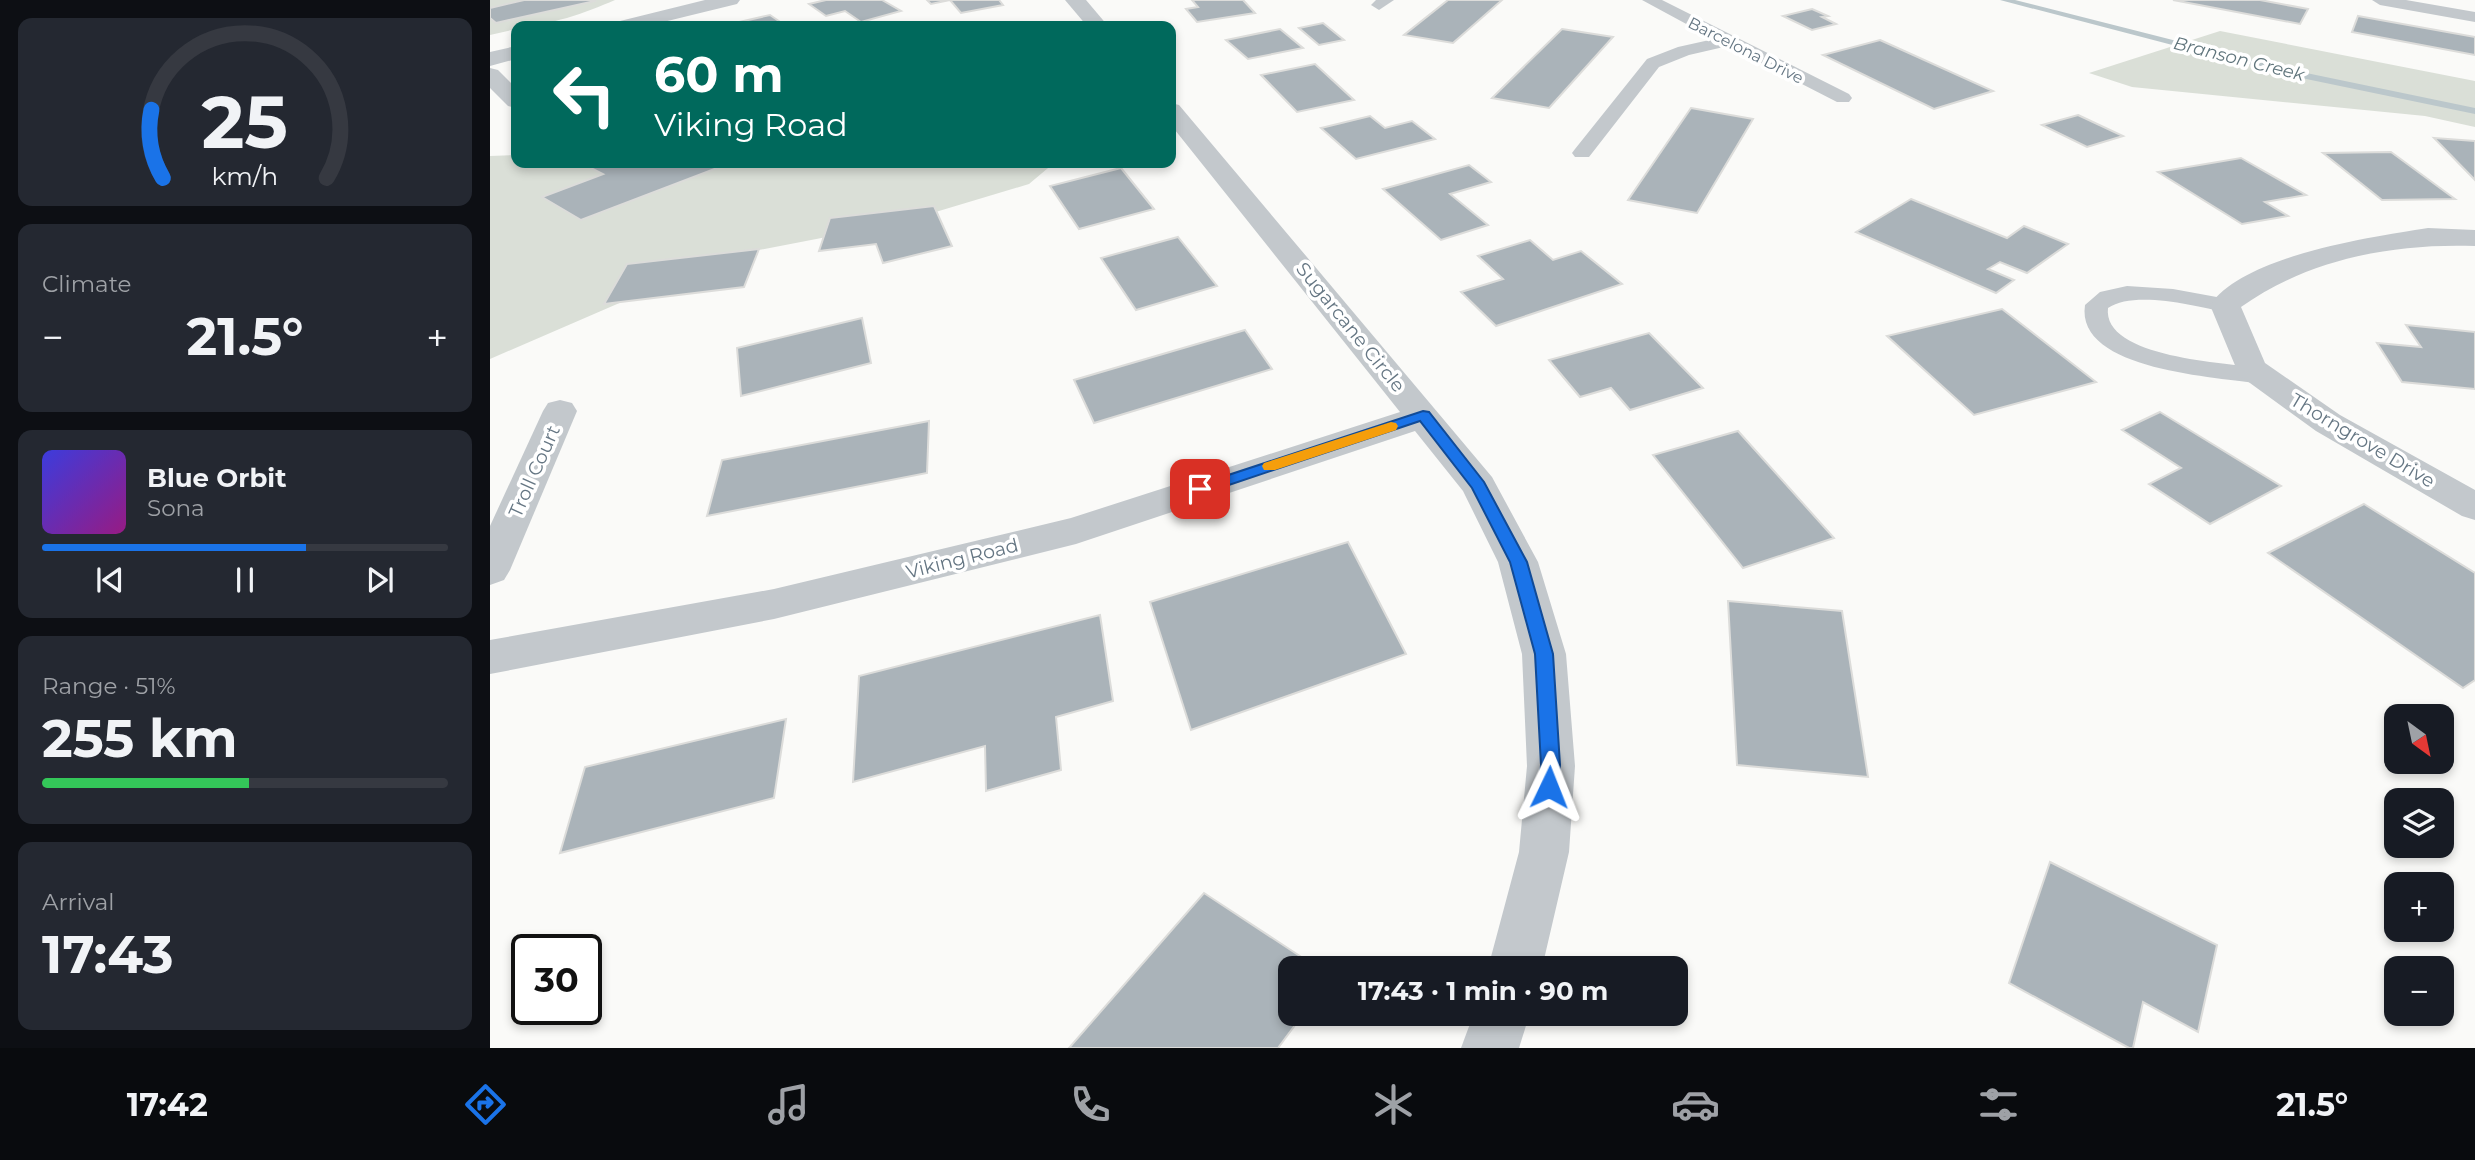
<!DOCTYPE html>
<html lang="en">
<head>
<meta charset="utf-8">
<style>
  :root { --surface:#171b24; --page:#242831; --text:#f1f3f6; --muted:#9ea1a6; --line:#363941; --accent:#1a73e8 }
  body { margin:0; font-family:Montserrat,sans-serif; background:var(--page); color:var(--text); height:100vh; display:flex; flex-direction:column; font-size:26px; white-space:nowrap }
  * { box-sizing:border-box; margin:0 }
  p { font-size:23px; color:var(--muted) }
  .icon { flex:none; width:38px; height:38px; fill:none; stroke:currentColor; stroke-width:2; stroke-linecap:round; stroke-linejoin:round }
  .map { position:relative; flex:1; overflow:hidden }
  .panel { display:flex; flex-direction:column; gap:18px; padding:18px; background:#0d0f14; width:490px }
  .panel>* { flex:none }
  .top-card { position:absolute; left:21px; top:21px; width:665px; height:147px; border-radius:14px; box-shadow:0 4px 10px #0003; background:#00695c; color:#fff; overflow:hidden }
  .needle { width:46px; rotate:147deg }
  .fabs { position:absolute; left:1894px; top:704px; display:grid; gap:14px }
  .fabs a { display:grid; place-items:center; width:70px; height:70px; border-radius:14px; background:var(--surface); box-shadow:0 4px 10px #0003; font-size:35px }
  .speed { position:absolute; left:21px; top:934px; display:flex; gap:14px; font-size:35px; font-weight:700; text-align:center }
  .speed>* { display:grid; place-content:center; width:91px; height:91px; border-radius:50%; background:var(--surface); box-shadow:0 4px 10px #0003; line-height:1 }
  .speed .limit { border:4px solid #111; border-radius:10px; background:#fff; color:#111 }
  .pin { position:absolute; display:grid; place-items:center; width:60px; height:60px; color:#fff; margin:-30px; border-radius:14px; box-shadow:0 4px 10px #0006 }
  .me { position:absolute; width:77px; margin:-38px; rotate:2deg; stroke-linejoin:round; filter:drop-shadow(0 0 5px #0008) }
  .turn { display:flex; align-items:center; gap:24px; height:147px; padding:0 28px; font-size:32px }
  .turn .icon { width:91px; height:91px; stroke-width:2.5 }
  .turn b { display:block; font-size:49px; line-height:60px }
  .big { font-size:52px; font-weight:700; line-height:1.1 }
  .panel .tile { flex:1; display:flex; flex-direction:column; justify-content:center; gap:10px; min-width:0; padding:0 24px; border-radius:14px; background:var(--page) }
  .panel .dial { align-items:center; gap:0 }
  .dial svg { height:182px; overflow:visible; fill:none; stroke:var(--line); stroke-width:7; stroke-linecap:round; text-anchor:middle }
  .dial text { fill:var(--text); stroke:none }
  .song { display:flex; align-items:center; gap:21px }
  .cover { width:84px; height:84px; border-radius:10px; background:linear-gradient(135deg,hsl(240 70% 55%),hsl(310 70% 35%)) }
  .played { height:7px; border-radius:4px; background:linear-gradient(90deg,var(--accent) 65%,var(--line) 65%) }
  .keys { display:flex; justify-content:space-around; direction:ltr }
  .heat { display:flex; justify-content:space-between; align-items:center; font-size:38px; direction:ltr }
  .charge { height:10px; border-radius:5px; background:linear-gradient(90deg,#34c759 51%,var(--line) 0) }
  .trip { position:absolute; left:788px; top:956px; width:410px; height:70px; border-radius:14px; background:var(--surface); box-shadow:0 4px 10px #0003; font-weight:700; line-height:70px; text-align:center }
  .tab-bar { display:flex; height:112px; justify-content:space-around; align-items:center; background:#090b0e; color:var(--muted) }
  .tab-bar .icon { width:49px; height:49px }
  .tab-bar .on { color:var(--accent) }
  .tab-bar b { font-size:32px; color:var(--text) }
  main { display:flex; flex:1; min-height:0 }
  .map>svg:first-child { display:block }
</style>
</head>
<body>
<main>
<section class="panel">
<div class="tile dial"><svg viewBox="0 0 100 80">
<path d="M14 69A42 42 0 1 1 86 69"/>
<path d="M14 69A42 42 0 0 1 9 39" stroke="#1a73e8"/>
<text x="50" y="56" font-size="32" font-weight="700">25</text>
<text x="50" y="72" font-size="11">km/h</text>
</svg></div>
<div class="tile"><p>Climate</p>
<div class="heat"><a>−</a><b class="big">21.5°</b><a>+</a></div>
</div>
<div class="tile">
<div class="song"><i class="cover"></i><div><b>Blue Orbit</b><p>Sona</p></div></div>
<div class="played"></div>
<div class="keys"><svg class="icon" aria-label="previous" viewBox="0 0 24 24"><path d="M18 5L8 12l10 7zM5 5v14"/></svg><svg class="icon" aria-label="pause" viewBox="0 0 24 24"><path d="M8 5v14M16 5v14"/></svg><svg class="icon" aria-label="next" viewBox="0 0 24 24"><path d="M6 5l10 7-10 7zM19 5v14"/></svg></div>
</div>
<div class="tile"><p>Range · 51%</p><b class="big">255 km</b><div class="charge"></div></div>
<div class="tile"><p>Arrival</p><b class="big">17:43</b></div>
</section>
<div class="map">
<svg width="1985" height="1048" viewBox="0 0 1985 1048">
  <rect width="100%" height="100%" fill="#fafaf8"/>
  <g fill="#dadfd7">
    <path d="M 0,0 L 125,0 C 95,13 60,26 26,26 L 26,29 L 0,35 Z"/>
    <polygon points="1730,31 1985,81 1985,127 1935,116 1642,87 1599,73"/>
    <polygon points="26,155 26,163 564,163 539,184 409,223 238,256 0,359 0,156"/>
  </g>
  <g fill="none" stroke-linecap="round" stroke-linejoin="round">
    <polygon fill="#bbc7cb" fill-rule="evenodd" points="1510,0 1525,0 1797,69 1985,108 1985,114 1797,75"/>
  </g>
  <g fill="#aab3b9" stroke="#dcdcda" stroke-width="2">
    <polygon points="34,0 104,0 105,1 6,23 0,18 0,8"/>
    <polygon points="336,0 392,0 411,11 371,22 355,11 336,16 319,4"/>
    <polygon points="437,0 509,0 513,5 471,13 460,0 441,4"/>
    <polygon points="702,0 753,0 765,13 707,22 696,9 708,7"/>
    <polygon points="958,0 1012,0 963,43 914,35"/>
    <polygon points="1683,0 1770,0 1818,9 1810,24"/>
    <polygon points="1322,9 1338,16 1332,17 1346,24 1322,30 1293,16"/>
    <polygon points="280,15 296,26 232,26"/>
    <polygon points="1868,16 1985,37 1985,55 1862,32"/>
    <polygon points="833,23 854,40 829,45 809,28"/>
    <polygon points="790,29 813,48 758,59 736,40"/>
    <polygon points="1072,29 1123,37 1059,108 1002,98"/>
    <polygon points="1390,40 1503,91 1444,109 1333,55"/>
    <polygon points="825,64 864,100 807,112 771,75"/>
    <polygon points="1201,108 1263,119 1207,213 1138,200"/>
    <polygon points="1588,115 1633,136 1597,147 1552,125"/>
    <polygon points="880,116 895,128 922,121 945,139 866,159 831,128"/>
    <polygon points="1944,138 1985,141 1985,180"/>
    <polygon points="1901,152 1965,199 1892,200 1833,153"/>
    <polygon points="1751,158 1816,195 1775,202 1798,216 1752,224 1668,172"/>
    <polygon points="91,163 229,163 235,165 91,220 52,197 113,174"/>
    <polygon points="979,165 1001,182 960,194 998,225 951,240 893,189"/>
    <polygon points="631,168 664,209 589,229 560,186"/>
    <polygon points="1421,199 1517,238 1534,226 1578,244 1537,273 1510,262 1498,269 1524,280 1506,293 1366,232"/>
    <polygon points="444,206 462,246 393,263 386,244 329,251 340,218"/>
    <polygon points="688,237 727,286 646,310 611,258"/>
    <polygon points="1040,240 1063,260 1091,251 1132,284 1006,326 971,292 1013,279 988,256"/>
    <polygon points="269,249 254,287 114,304 137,264"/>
    <polygon points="1512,309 1606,382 1484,415 1397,336"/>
    <polygon points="372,318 381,363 251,396 247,348"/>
    <polygon points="1916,325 1985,332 1985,389 1912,382 1887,343 1931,347"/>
    <polygon points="755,330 782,369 604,423 584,380"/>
    <polygon points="1159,333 1213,388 1140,410 1121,388 1090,397 1059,360"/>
    <polygon points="1670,412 1791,486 1720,524 1659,484 1691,468 1632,430"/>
    <polygon points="439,421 437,473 217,516 232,460"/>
    <polygon points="1248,431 1344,538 1253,568 1163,455"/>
    <polygon points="1874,504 1985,573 1985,680 1973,688 1778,553"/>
    <polygon points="858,542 916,654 701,730 660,602"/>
    <polygon points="1238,601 1352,611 1378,777 1247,765"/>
    <polygon points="610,615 623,701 566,717 571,770 496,791 495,746 363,782 369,676"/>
    <polygon points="296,719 284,798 70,853 95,767"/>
    <polygon points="1560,862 1727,945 1708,1032 1653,1002 1643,1048 1639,1048 1519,983"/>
    <polygon points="714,893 828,968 800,968 800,1013 814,1013 788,1048 579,1048"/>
  </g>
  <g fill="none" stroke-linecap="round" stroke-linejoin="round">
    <g fill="#c3c8cc" fill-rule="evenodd">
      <polygon points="886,0 904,0 889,10 881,5"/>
      <polygon points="1152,0 1172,0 1359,94 1362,98 1359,102 1347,102 1238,46 1199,55 1169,67 1099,157 1085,157 1082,153 1085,149 1157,59 1188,47 1224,39"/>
      <polygon points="1882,0 1916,0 1985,12 1985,22 1890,5"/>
      <path d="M 1637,286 L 1683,289 L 1743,300 L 1747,305 L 1743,310 L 1735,312 C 1706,306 1644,290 1618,308 C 1612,358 1738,363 1772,368 L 1781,371 L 1785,376 L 1781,381 L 1772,384 C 1729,377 1585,371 1595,305 L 1610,292 Z"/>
    </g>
    <g fill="#c3c8cc" fill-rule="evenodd">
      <polygon points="215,0 250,0 247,4 157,26 123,26 126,22"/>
      <polygon points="575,0 596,0 618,26 597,26"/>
      <polygon points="26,46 26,59 0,66 0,52"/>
      <polygon points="0,68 8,70 26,88 26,108 18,106 0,88"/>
      <polygon points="681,103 689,105 1002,477 1048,562 1076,654 1085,766 1079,852 1052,968 998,968 1029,852 1037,766 1032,654 1008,562 973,491 925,431 586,544 284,619 0,674 0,640 284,589 581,518 910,412 681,125"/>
      <path d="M 1938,228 L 1985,230 L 1985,246 C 1904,243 1818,259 1751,307 L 1775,363 L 1850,415 L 1985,490 L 1985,520 L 1972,516 L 1826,431 L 1749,375 L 1720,305 C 1755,255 1881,237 1938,228 Z"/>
      <polygon points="70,400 82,403 87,411 20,570 14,580 0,585 0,526 53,411 58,403"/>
      <polygon points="984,1013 1040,1013 1029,1048 971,1048"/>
    </g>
  </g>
  <polygon fill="#1a73e8" stroke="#114b97" stroke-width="2" points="933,411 939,412 994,482 1037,562 1063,654 1070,765 1066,793 1059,796 1052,793 1049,787 1051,765 1045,654 1020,562 982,488 930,421 715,493 710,495 702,489 705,486"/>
  <polygon fill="#f59e0b" points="901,422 906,423 908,426 906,430 785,470 774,470 772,466 774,463"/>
  <g text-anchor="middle" stroke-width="7" stroke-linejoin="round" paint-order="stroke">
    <g font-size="16" fill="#657683" stroke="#fff">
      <text transform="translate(1256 50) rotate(27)" y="6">Barcelona Drive</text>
    </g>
    <g font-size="18" font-style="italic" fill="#60757c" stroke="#fff">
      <text transform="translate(1749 59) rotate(14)" y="6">Branson Creek</text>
    </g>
    <g font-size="19" fill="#657683" stroke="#fff">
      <text transform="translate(861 327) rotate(51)" y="7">Sugarcane Circle</text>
      <text transform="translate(1873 440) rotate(31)" y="7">Thorngrove Drive</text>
      <text transform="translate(44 471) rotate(-66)" y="7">Troll Court</text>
      <text transform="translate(472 558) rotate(-14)" y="7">Viking Road</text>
    </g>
  </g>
</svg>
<div class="fabs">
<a><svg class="needle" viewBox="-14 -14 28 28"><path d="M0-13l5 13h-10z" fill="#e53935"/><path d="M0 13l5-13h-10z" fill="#9ea1a6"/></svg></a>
<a><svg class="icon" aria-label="layers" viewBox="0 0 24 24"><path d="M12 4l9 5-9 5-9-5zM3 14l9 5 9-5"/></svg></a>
<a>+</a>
<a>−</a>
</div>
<div class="speed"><div class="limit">30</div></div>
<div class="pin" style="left:710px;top:489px;background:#d93025"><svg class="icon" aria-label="arrive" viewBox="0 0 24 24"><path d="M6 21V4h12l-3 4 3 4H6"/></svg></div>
<svg class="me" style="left:1059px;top:787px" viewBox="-20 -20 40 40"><path d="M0-17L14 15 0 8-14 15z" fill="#1a73e8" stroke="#fff" stroke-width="4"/></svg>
<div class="trip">17:43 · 1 min · 90 m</div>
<div class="top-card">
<div class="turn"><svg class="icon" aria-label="left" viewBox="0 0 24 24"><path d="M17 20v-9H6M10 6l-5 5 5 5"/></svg><div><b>60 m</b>Viking Road</div></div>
</div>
</div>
</main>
<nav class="tab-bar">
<b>17:42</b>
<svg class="icon on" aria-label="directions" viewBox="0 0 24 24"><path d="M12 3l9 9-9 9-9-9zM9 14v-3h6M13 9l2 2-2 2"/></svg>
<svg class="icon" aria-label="music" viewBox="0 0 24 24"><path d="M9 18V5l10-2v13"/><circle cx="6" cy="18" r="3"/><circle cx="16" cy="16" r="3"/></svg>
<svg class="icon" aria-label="phone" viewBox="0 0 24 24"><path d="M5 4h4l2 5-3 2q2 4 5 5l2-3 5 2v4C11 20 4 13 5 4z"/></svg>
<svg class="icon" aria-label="climate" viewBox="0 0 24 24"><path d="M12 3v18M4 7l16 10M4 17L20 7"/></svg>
<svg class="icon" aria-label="car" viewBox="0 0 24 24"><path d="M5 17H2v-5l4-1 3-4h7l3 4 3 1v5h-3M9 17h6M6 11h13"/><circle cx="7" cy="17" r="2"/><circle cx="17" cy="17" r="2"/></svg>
<svg class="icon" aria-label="filters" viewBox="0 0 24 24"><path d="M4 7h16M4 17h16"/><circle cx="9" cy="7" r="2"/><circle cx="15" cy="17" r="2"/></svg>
<b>21.5°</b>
</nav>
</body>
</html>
